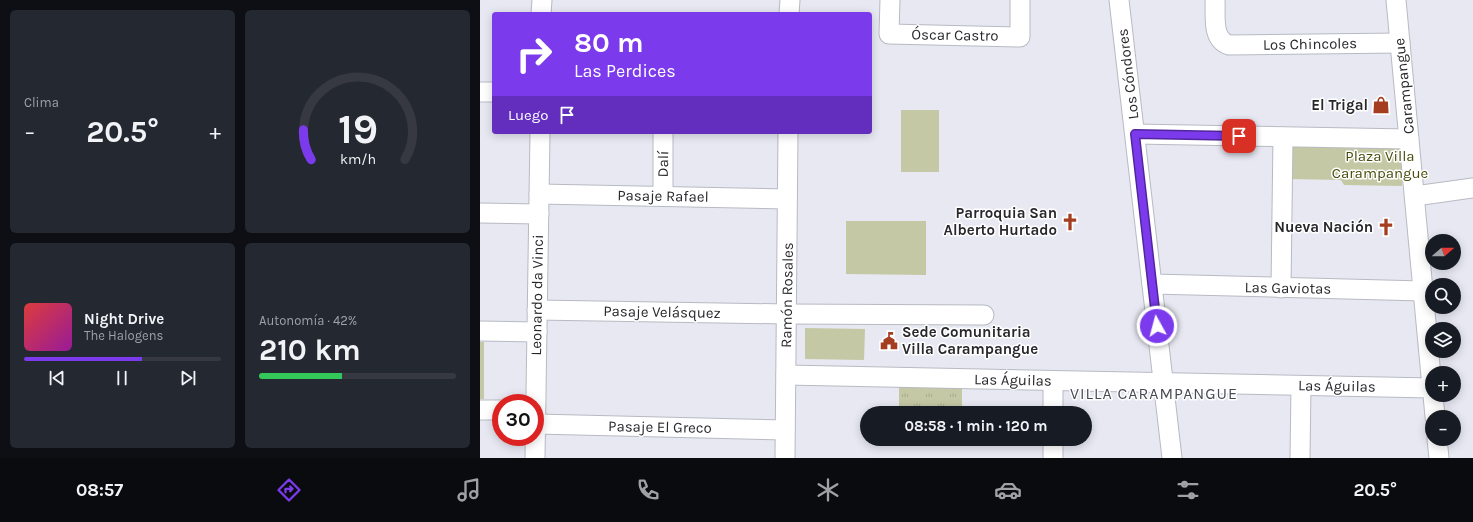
<!DOCTYPE html>
<html lang="es">
<head>
<meta charset="utf-8">
<style>
  :root { --surface:#171b24; --page:#242831; --text:#f1f3f6; --muted:#9ea1a6; --line:#363941; --accent:#7c3aed }
  body { margin:0; font-family:Karla,sans-serif; background:var(--page); color:var(--text); height:100vh; display:flex; flex-direction:column; font-size:15px; white-space:nowrap }
  * { box-sizing:border-box; margin:0 }
  p { font-size:13px; color:var(--muted) }
  .icon { flex:none; width:22px; height:22px; fill:none; stroke:currentColor; stroke-width:2; stroke-linecap:round; stroke-linejoin:round }
  .map { position:relative; flex:1; overflow:hidden }
  .details { display:flex; flex-direction:column; gap:10px; padding:10px; background:#0d0f14; width:480px }
  .details>* { flex:none }
  .hud { position:absolute; left:12px; top:12px; width:380px; height:122px; border-radius:4px; box-shadow:0 2px 10px #0003; background:#7c3aed; color:#fff; overflow:hidden }
  .needle { width:26px; rotate:70deg }
  .tools { position:absolute; left:945px; top:234px; display:grid; gap:8px }
  .tools a { display:grid; place-items:center; width:36px; height:36px; border-radius:50%; background:var(--surface); box-shadow:0 2px 10px #0003; font-size:20px }
  .speed { position:absolute; left:12px; top:394px; display:flex; gap:8px; font-size:20px; font-weight:700; text-align:center }
  .speed>* { display:grid; place-content:center; width:52px; height:52px; border-radius:50%; background:var(--surface); box-shadow:0 2px 10px #0003; line-height:1 }
  .speed .limit { border:6px solid #d22; background:#fff; color:#111 }
  .pin { position:absolute; display:grid; place-items:center; width:34px; height:34px; color:#fff; margin:-17px; border-radius:8px; box-shadow:0 2px 6px #0006 }
  .me { position:absolute; width:44px; margin:-22px; rotate:353deg; stroke-linejoin:round; filter:drop-shadow(0 0 3px #0008) }
  .turn { display:flex; align-items:center; gap:14px; height:84px; padding:0 16px; font-size:18px }
  .turn .icon { width:52px; height:52px; stroke-width:2.5 }
  .turn b { display:block; font-size:28px; line-height:34px }
  .then { display:flex; align-items:center; height:38px; padding:0 16px; background:#0003; gap:8px; font-size:15px }
  .big { font-size:30px; font-weight:700; line-height:1.1 }
  .details .tile { flex:1; display:flex; flex-direction:column; justify-content:center; gap:6px; min-width:0; padding:0 14px; border-radius:6px; background:var(--page) }
  .details .dial { align-items:center; gap:0 }
  .dial svg { height:104px; overflow:visible; fill:none; stroke:var(--line); stroke-width:7; stroke-linecap:round; text-anchor:middle }
  .dial text { fill:var(--text); stroke:none }
  .song { display:flex; align-items:center; gap:12px }
  .cover { width:48px; height:48px; border-radius:6px; background:linear-gradient(135deg,hsl(0 70% 55%),hsl(300 70% 35%)) }
  .played { height:4px; border-radius:2px; background:linear-gradient(90deg,var(--accent) 60%,var(--line) 60%) }
  .keys { display:flex; justify-content:space-around; direction:ltr }
  .heat { display:flex; justify-content:space-between; align-items:center; font-size:22px; direction:ltr }
  .charge { height:6px; border-radius:3px; background:linear-gradient(90deg,#34c759 42%,var(--line) 0) }
  .details .tiles { flex:1; display:grid; gap:10px; grid-template-columns:repeat(2,1fr) }
  .trip { position:absolute; left:380px; top:406px; width:232px; height:40px; border-radius:20px; background:var(--surface); box-shadow:0 2px 10px #0003; font-weight:700; line-height:40px; text-align:center }
  .dock { display:flex; height:64px; justify-content:space-around; align-items:center; background:#090b0e; color:var(--muted) }
  .dock .icon { width:28px; height:28px }
  .dock .current { color:var(--accent) }
  .dock b { font-size:18px; color:var(--text) }
  main { display:flex; flex:1; min-height:0 }
  .map>svg:first-child { display:block }
</style>
</head>
<body>
<main>
<section class="details">
<div class="tiles">
<div class="tile"><p>Clima</p>
<div class="heat"><a>−</a><b class="big">20.5°</b><a>+</a></div>
</div>
<div class="tile dial"><svg viewBox="0 0 100 80">
<path d="M14 69A42 42 0 1 1 86 69"/>
<path d="M14 69A42 42 0 0 1 8 46" stroke="#7c3aed"/>
<text x="50" y="56" font-size="32" font-weight="700">19</text>
<text x="50" y="72" font-size="11">km/h</text>
</svg></div>
<div class="tile">
<div class="song"><i class="cover"></i><div><b>Night Drive</b><p>The Halogens</p></div></div>
<div class="played"></div>
<div class="keys"><svg class="icon" aria-label="previous" viewBox="0 0 24 24"><path d="M18 5L8 12l10 7zM5 5v14"/></svg><svg class="icon" aria-label="pause" viewBox="0 0 24 24"><path d="M8 5v14M16 5v14"/></svg><svg class="icon" aria-label="next" viewBox="0 0 24 24"><path d="M6 5l10 7-10 7zM19 5v14"/></svg></div>
</div>
<div class="tile"><p>Autonomía · 42%</p><b class="big">210 km</b><div class="charge"></div></div>
</div>
</section>
<div class="map">
<svg width="993" height="458" viewBox="0 0 993 458">
  <defs>
    <pattern id="grass-tufts" width="24" height="20" patternUnits="userSpaceOnUse"><rect width="24" height="20" fill="#c4c8a4"/><path d="M3 7l-1-3M5 7V3M7 7l1-3M15 17l-1-3M17 17v-4M19 17l1-3" fill="none" stroke="#a8ac8d"/></pattern>
  </defs>
  <rect width="100%" height="100%" fill="#e7e8f2"/>
  <polygon fill="url(#grass-tufts)" points="419,385 482,388 482,413 419,413"/>
  <g fill="#c4c8a4">
    <rect x="421" y="110" width="38" height="62"/>
    <polygon points="808,143 922,144 922,186 864,185 861,180 808,179"/>
    <polygon points="366,221 446,221 446,275 366,274"/>
    <polygon points="325,328 385,329 384,360 325,359"/>
    <rect x="0" y="342" width="4" height="57"/>
  </g>
  <g fill="none" stroke-linecap="round" stroke-linejoin="round">
    <g stroke="#b8bac3" stroke-width="21">
      <g id="minor">
        <polyline points="410,0 409,34 540,37 540,0"/>
        <polyline points="639,0 692,458"/>
        <path d="M 735,0 C 736,15 731,39 749,45 L 920,43"/>
        <polyline points="916,0 952,387"/>
        <polyline points="61,14 62,0"/>
        <polyline points="309,14 310,0"/>
        <polyline points="0,92 14,92"/>
        <polyline points="655,134 929,139"/>
        <polyline points="59,194 307,199"/>
        <polyline points="183,196 183,132"/>
        <polyline points="935,196 993,188"/>
        <polyline points="0,213 59,214"/>
        <polyline points="672,284 943,291"/>
        <polyline points="801,288 803,137"/>
        <polyline points="57,310 306,314 504,315"/>
        <polyline points="0,331 57,332"/>
        <polyline points="306,375 952,388"/>
        <polyline points="953,395 955,417"/>
        <polyline points="0,410 21,410"/>
        <polyline points="573,413 573,381"/>
        <polyline points="56,424 305,430"/>
        <polyline points="957,439 959,458"/>
        <polyline points="55,458 60,132"/>
        <polyline points="305,458 308,132"/>
        <polyline points="573,458 573,439"/>
        <polyline points="820,458 821,386"/>
      </g>
    </g>
    <use href="#minor" stroke="#fff" stroke-width="19"/>
  </g>
  <g fill="none" stroke-linecap="round" stroke-linejoin="round">
    <g stroke="#51269a" stroke-width="10">
      <polyline id="route" points="677,326 655,134 759,136"/>
    </g>
    <use href="#route" stroke="#7c3aed" stroke-width="7"/>
  </g>
  <defs>
    <g id="shop-bare" transform="scale(1.38)"><path d="M-5-2.5h2.3a2.7 3.5 0 0 1 5.4 0H5L5.5 6h-11ZM-1.5-2.5h3a1.5 2.3 0 0 0-3 0Z" fill="#a53d21" stroke="#fff" stroke-width="2.5" paint-order="stroke"/></g>
    <g id="church-bare" transform="scale(1.38)"><path d="M-1.2-6h2.4v3.5h3.3v2.4h-3.3V6h-2.4V-.1h-3.3v-2.4h3.3Z" fill="#a53d21" stroke="#fff" stroke-width="2.5" paint-order="stroke"/></g>
    <g id="civic-bare" transform="scale(1.38)"><path d="M-.6-6.5H3V-4.5H.6V-3L4-1V1h2V6H-6V1h2V-1L-.6-3ZM-1.2 2.5V6h2.4V2.5Z" fill="#a53d21" stroke="#fff" stroke-width="2.5" paint-order="stroke"/></g>
  </defs>
  <g fill-rule="evenodd">
    <use href="#shop-bare" x="901" y="105"/>
    <use href="#church-bare" x="590" y="222"/>
    <use href="#church-bare" x="906" y="227"/>
    <use href="#civic-bare" x="409" y="341"/>
  </g>
  <g text-anchor="middle" stroke-width="3" stroke-linejoin="round" paint-order="stroke">
    <g font-size="15" fill="#28282c" stroke="#fff">
      <text transform="translate(475 35) rotate(1)" y="5">Óscar Castro</text>
      <text transform="translate(830 44) rotate(-1)" y="5">Los Chincoles</text>
      <text transform="translate(648 74) rotate(-97)" y="5">Los Cóndores</text>
      <text transform="translate(924 86) rotate(-96)" y="5">Carampangue</text>
      <text transform="translate(183 164) rotate(-89)" y="5">Dalí</text>
      <text transform="translate(183 196) rotate(1)" y="5">Pasaje Rafael</text>
      <text transform="translate(808 288) rotate(1)" y="5">Las Gaviotas</text>
      <text transform="translate(57 295) rotate(-89)" y="5">Leonardo da Vinci</text>
      <text transform="translate(307 295) rotate(-89)" y="5">Ramón Rosales</text>
      <text transform="translate(182 312) rotate(1)" y="5">Pasaje Velásquez</text>
      <text transform="translate(533 380) rotate(1)" y="5">Las Águilas</text>
      <text transform="translate(857 386) rotate(1)" y="5">Las Águilas</text>
      <text transform="translate(180 427) rotate(1)" y="5">Pasaje El Greco</text>
    </g>
    <g font-size="15" font-weight="bold" fill="#28282c" stroke="#fff" text-anchor="end">
      <text x="888" y="110">El Trigal</text>
      <text x="577" y="218">Parroquia San<tspan x="577" dy="17">Alberto Hurtado</tspan></text>
      <text x="893" y="232">Nueva Nación</text>
      <text x="422" y="337" text-anchor="start">Sede Comunitaria<tspan x="422" dy="17">Villa Carampangue</tspan></text>
    </g>
    <g font-size="15" fill="#484c0a" stroke="#fff">
      <text x="900" y="161">Plaza Villa<tspan x="900" dy="17">Carampangue</tspan></text>
    </g>
    <g font-size="16" letter-spacing="1" fill="#484a52" stroke="#fff">
      <text x="674" y="399">VILLA CARAMPANGUE</text>
    </g>
  </g>
</svg>
<div class="tools">
<a><svg class="needle" viewBox="-14 -14 28 28"><path d="M0-13l5 13h-10z" fill="#e53935"/><path d="M0 13l5-13h-10z" fill="#9ea1a6"/></svg></a>
<a><svg class="icon" aria-label="search" viewBox="0 0 24 24"><circle cx="10" cy="10" r="6"/><path d="M15 15l6 6"/></svg></a>
<a><svg class="icon" aria-label="layers" viewBox="0 0 24 24"><path d="M12 4l9 5-9 5-9-5zM3 14l9 5 9-5"/></svg></a>
<a>+</a>
<a>−</a>
</div>
<div class="speed"><div class="limit">30</div></div>
<div class="pin" style="left:759px;top:136px;background:#d93025"><svg class="icon" aria-label="arrive" viewBox="0 0 24 24"><path d="M6 21V4h12l-3 4 3 4H6"/></svg></div>
<svg class="me" style="left:677px;top:326px" viewBox="-20 -20 40 40"><circle r="17" fill="#7c3aed" stroke="#fff" stroke-width="3"/><path d="M0-11L8 9 0 5-8 9z" fill="#fff"/></svg>
<div class="trip">08:58 · 1 min · 120 m</div>
<div class="hud">
<div class="turn"><svg class="icon" aria-label="right" viewBox="0 0 24 24"><path d="M7 20v-9h11M14 6l5 5-5 5"/></svg><div><b>80 m</b>Las Perdices</div></div>
<div class="then">Luego<svg class="icon" aria-label="arrive" viewBox="0 0 24 24"><path d="M6 21V4h12l-3 4 3 4H6"/></svg></div>
</div>
</div>
</main>
<nav class="dock">
<b>08:57</b>
<svg class="icon current" aria-label="directions" viewBox="0 0 24 24"><path d="M12 3l9 9-9 9-9-9zM9 14v-3h6M13 9l2 2-2 2"/></svg>
<svg class="icon" aria-label="music" viewBox="0 0 24 24"><path d="M9 18V5l10-2v13"/><circle cx="6" cy="18" r="3"/><circle cx="16" cy="16" r="3"/></svg>
<svg class="icon" aria-label="phone" viewBox="0 0 24 24"><path d="M5 4h4l2 5-3 2q2 4 5 5l2-3 5 2v4C11 20 4 13 5 4z"/></svg>
<svg class="icon" aria-label="climate" viewBox="0 0 24 24"><path d="M12 3v18M4 7l16 10M4 17L20 7"/></svg>
<svg class="icon" aria-label="car" viewBox="0 0 24 24"><path d="M5 17H2v-5l4-1 3-4h7l3 4 3 1v5h-3M9 17h6M6 11h13"/><circle cx="7" cy="17" r="2"/><circle cx="17" cy="17" r="2"/></svg>
<svg class="icon" aria-label="filters" viewBox="0 0 24 24"><path d="M4 7h16M4 17h16"/><circle cx="9" cy="7" r="2"/><circle cx="15" cy="17" r="2"/></svg>
<b>20.5°</b>
</nav>
</body>
</html>
